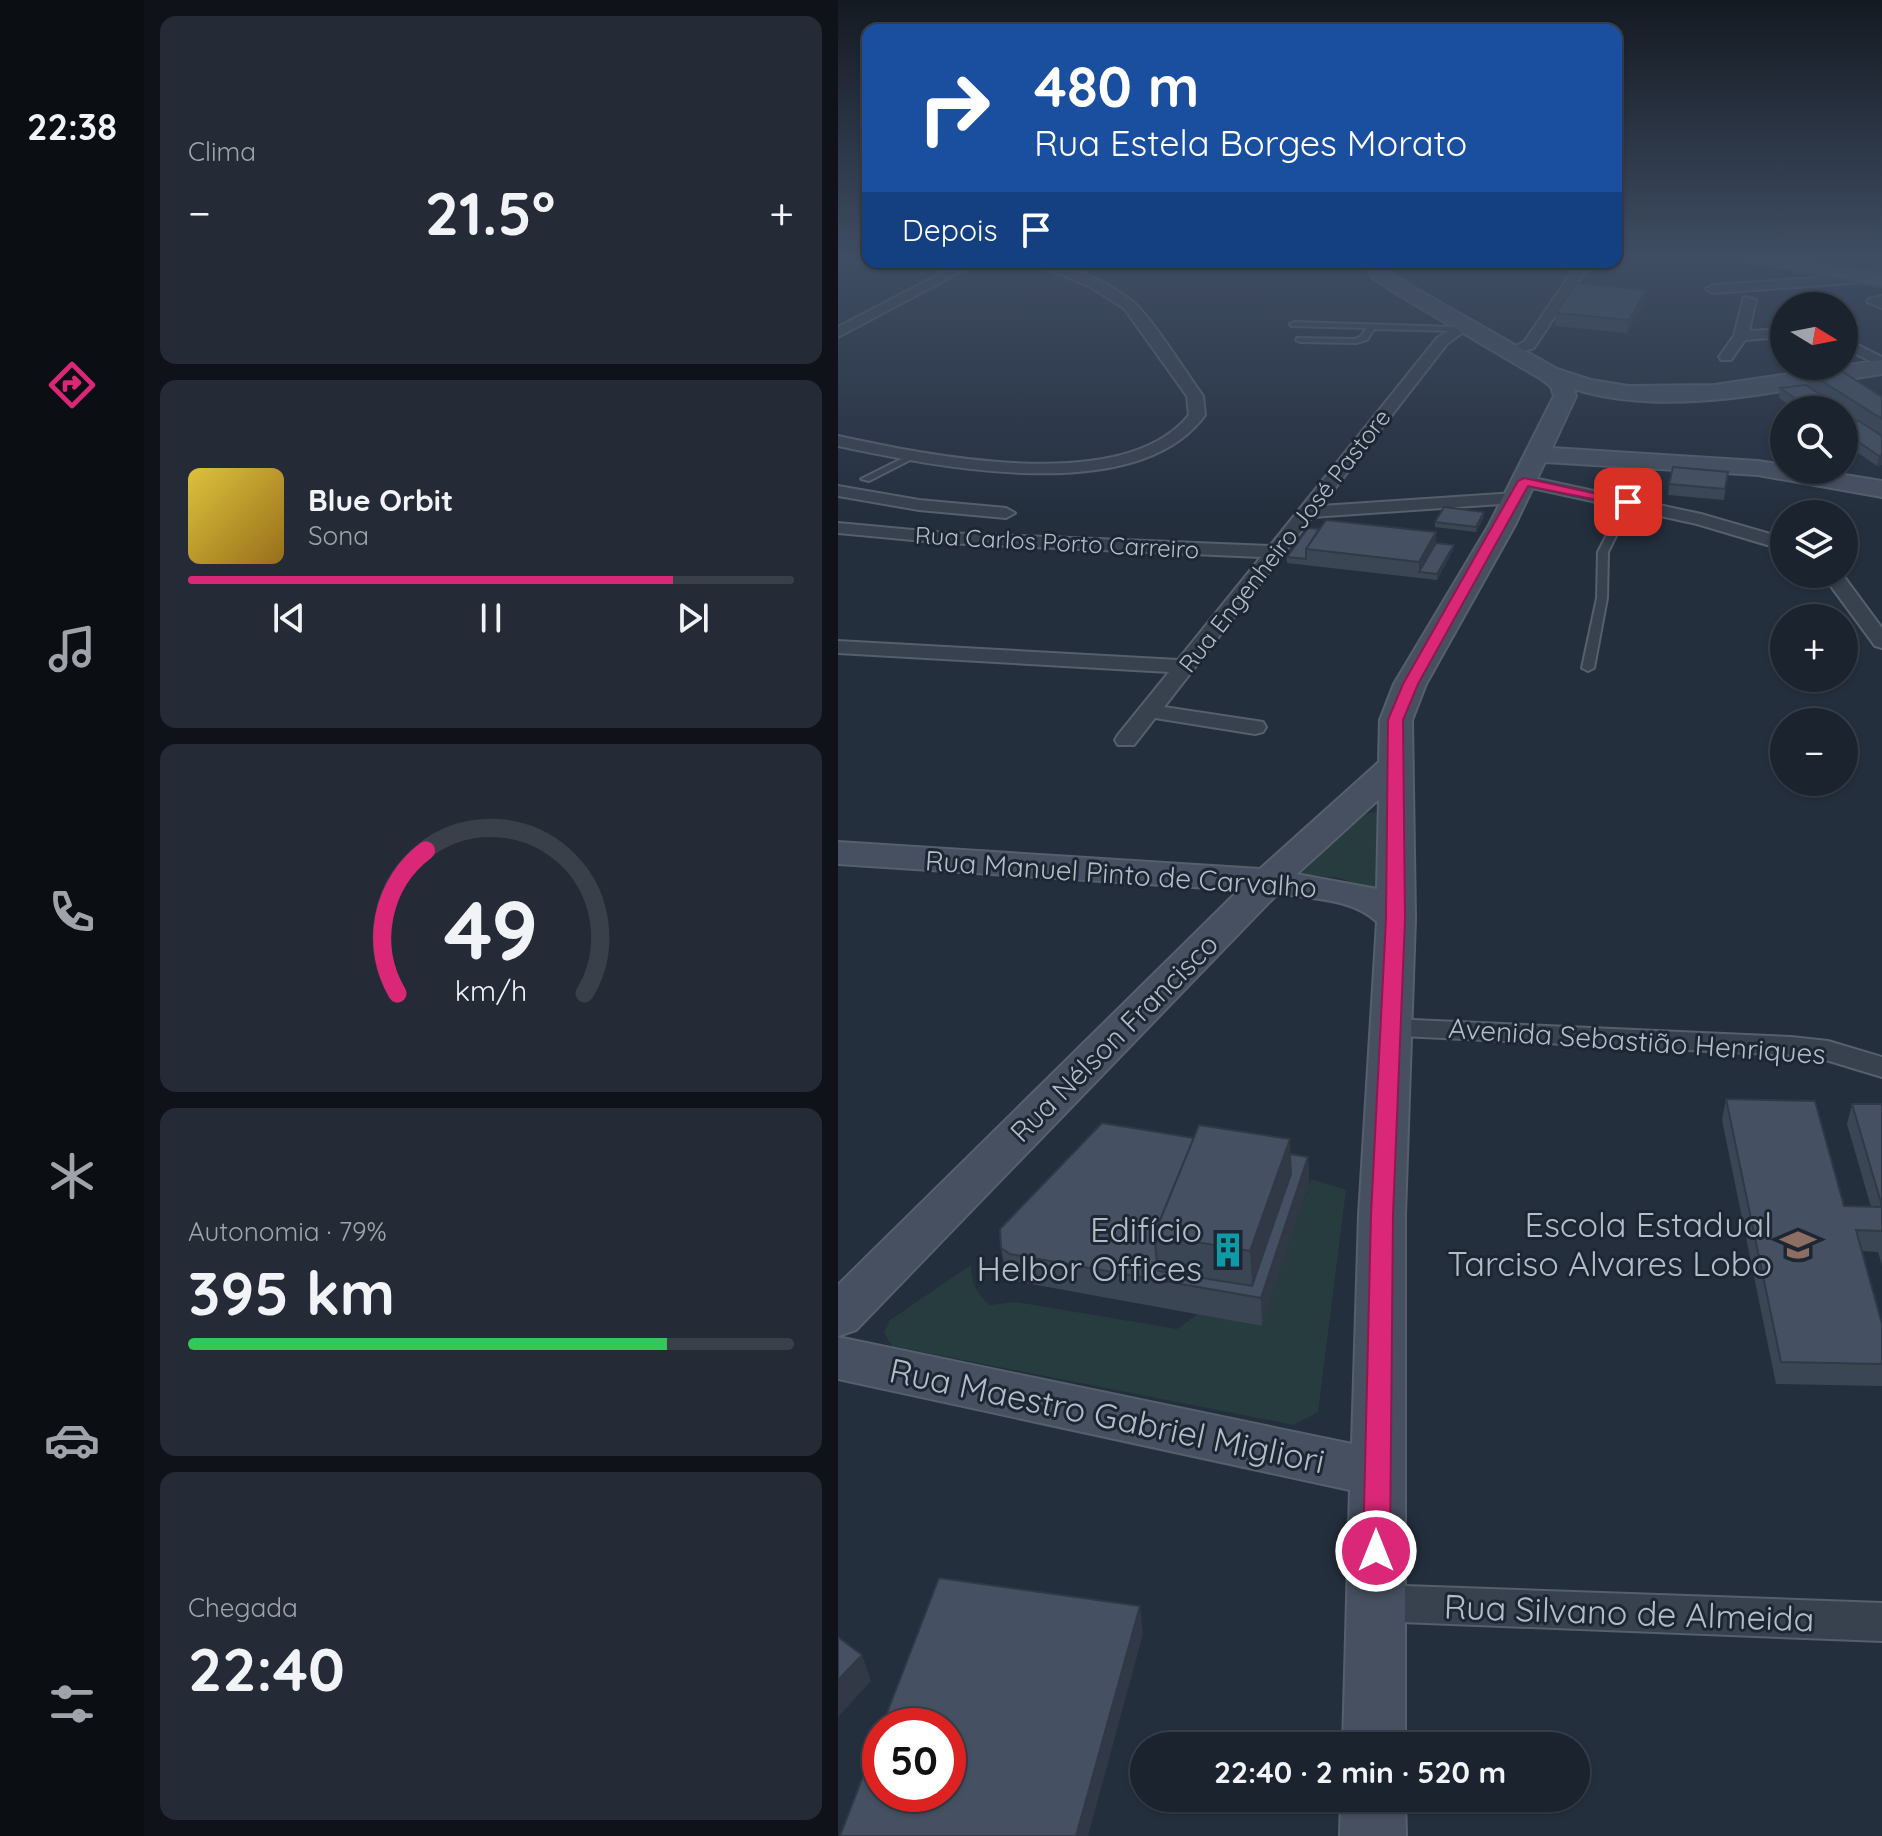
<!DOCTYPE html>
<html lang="pt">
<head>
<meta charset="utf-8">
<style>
  :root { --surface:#1b232e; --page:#242b36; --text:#f1f3f6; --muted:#a0a4aa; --line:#39404a; --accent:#db2777 }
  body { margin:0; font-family:Quicksand,sans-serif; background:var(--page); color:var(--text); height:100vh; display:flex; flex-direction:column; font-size:30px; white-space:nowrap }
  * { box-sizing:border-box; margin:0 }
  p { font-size:26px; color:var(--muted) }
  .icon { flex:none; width:44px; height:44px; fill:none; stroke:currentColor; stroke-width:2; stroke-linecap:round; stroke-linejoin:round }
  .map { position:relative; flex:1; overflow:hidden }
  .details { display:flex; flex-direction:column; gap:16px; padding:16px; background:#0f1319; width:694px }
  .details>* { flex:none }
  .guide { position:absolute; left:24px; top:24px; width:760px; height:244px; border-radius:16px; box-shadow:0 2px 6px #0004,0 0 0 2px var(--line); background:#1a4fa0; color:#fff; overflow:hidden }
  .needle { width:52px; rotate:100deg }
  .buttons { position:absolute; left:932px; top:292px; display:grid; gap:16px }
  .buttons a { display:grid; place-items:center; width:88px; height:88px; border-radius:50%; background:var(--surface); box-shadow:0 2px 6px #0004,0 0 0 2px var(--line); font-size:40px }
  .speed { position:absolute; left:24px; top:1708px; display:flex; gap:16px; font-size:40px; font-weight:700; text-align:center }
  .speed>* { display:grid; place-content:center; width:104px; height:104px; border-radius:50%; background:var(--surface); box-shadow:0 2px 6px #0004,0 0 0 2px var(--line); line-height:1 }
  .speed .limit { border:12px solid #d22; background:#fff; color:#111 }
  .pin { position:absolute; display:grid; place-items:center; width:68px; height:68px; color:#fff; margin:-34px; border-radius:16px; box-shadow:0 4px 12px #0006 }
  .me { position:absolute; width:88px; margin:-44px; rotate:0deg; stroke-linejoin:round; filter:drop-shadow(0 0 6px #0008) }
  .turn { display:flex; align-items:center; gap:28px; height:168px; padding:0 40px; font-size:36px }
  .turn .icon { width:104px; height:104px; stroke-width:2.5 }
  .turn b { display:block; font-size:56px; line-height:68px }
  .then { display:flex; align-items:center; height:76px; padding:0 40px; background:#0003; gap:16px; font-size:30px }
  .big { font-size:60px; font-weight:700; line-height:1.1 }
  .details .widget { flex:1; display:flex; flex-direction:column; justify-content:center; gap:12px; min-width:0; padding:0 28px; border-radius:16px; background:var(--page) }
  .details .dial { align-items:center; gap:0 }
  .dial svg { height:208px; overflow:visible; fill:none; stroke:var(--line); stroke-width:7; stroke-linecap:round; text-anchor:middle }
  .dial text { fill:var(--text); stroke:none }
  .song { display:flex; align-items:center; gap:24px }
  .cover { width:96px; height:96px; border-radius:12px; background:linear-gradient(135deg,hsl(50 70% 55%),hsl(40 70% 35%)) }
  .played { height:8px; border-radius:4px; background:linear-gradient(90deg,var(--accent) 80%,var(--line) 80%) }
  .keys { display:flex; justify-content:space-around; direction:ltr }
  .heat { display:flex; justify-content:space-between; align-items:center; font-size:44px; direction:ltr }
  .charge { height:12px; border-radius:6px; background:linear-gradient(90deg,#34c759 79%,var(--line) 0) }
  .trip { position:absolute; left:292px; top:1732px; width:460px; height:80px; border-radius:40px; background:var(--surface); box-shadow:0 2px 6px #0004,0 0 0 2px var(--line); font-weight:700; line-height:80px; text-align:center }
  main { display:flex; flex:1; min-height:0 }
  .menu { display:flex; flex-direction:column; width:144px; justify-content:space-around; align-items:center; background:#0b0e12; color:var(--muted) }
  .menu .icon { width:56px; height:56px }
  .menu .on { color:var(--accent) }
  .menu b { font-size:36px; color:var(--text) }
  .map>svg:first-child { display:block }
</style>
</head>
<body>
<main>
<nav class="menu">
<b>22:38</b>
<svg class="icon on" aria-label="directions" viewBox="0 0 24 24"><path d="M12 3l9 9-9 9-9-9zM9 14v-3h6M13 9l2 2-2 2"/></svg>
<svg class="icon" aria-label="music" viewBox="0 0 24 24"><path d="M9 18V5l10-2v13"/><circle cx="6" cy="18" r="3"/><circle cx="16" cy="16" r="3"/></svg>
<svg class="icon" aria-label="phone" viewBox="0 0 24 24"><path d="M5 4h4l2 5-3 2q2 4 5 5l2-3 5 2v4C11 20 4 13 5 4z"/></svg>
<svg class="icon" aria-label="climate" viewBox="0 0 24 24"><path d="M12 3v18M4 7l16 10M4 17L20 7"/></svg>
<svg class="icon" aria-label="car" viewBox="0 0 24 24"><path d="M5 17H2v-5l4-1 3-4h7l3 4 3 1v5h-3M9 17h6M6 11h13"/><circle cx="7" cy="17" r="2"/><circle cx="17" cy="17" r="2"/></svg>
<svg class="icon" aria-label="filters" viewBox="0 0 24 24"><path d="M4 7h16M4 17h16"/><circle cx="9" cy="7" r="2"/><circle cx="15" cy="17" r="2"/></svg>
</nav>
<section class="details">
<div class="widget"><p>Clima</p>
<div class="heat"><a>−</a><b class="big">21.5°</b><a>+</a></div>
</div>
<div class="widget">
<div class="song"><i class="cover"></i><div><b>Blue Orbit</b><p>Sona</p></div></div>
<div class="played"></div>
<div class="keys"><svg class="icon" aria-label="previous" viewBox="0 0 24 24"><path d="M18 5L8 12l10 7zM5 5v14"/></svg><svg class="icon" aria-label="pause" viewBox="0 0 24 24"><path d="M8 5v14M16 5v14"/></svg><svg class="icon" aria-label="next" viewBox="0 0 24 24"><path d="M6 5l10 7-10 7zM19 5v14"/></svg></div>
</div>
<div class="widget dial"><svg viewBox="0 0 100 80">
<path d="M14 69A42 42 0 1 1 86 69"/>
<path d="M14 69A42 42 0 0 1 25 14" stroke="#db2777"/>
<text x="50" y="56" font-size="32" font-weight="700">49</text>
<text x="50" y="72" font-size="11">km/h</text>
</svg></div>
<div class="widget"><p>Autonomia · 79%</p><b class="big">395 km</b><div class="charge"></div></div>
<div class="widget"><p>Chegada</p><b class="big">22:40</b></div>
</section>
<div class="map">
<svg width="1044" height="1836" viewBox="0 0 1044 1836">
  <rect width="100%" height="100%" fill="#242f3e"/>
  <g fill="#263c3f">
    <polygon points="937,255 996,255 1044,264 1044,274"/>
    <polygon points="537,812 545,814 541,892 502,878 463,874 523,815"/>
    <path d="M 473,1179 L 508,1190 L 480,1412 L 456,1425 L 54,1346 L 46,1333 L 52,1320 L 133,1265 C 133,1283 138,1293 152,1305 L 178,1302 L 339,1329 L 360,1314 L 424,1326 Z"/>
  </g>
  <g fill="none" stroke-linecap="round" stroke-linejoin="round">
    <g stroke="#565f6c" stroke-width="4">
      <g id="lane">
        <polygon points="456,322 619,327 623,329 619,331 536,329 529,340 518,343 462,342 458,340 459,338 517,339 523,336 529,328 453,326 452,324"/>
        <polygon points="71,455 78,457 31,481 23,479"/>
        <polygon points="787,500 795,502 770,552 769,598 756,668 750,671 744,668 759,598 760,552"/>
      </g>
    </g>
    <g stroke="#565f6c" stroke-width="4">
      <g id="street">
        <polygon points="125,262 141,262 0,337 0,327"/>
        <path d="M 190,262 C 225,262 266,279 294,301 C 312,315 349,374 365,396 L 367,415 C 299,509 95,466 0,446 L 0,436 C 88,455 285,497 351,415 L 349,396 L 286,308 L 251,286 Z"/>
        <polygon points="679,262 753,262 696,348 674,355 667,351 686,342 736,269 685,266"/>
        <polygon points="1035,274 1042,278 1040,281 875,293 868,289 875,285"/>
        <polygon points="1044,296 1044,308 1029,302 1031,299"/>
        <polygon points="906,297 918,300 911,331 946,329 946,337 907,340 893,360 883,360 881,357 896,336"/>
        <polygon points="627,320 634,324 632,327 609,344 483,506 677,493 686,498 677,503 474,517 326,707 425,722 428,727 425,732 417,734 317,718 296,745 280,745 277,740 280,735 331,672 0,653 0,641 340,660 423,557 107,543 0,533 0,523 107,533 432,546 599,338"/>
        <polygon points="1006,338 1044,357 1044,367 1006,348"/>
        <polygon points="686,476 863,514 946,538 946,550 859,524 680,485 680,477"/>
        <polygon points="0,486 81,500 168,508 177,513 168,518 81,510 0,496"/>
        <polygon points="984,574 1004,574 1044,628 1044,648 1037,646"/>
        <polygon points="552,1019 953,1037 990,1041 1044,1057 1044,1077 988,1060 953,1055 542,1035 538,1028 542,1021"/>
        <polygon points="538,1585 1044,1603 1044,1641 538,1621 524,1616 518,1603 524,1590"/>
      </g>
    </g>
    <g stroke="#565f6c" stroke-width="4">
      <g id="secondary">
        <path d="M 526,262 L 544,262 L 549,270 L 568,283 L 719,369 L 753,380 L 791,386 L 876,385 L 1044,360 L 1044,374 C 946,389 834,419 736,389 L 738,396 L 714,448 L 920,461 L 946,465 L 946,470 L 976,470 L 1044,481 L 1044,497 L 920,475 L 707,462 L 677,525 L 588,684 L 574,720 L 577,919 L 567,1215 L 567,1746 L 505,1746 L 512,1490 L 0,1379 L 0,1337 L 514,1444 L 521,1215 L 539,922 C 514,898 473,899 440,893 L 18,1330 L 0,1336 L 0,1285 L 401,890 L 0,864 L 0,842 L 422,869 L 541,762 L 542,720 L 556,684 L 651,525 L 716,396 L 713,387 L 703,379 L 554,291 L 534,277 ZM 541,799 L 539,889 L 458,874 L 461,872 Z"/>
        <polygon points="503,1798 567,1798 568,1836 502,1836"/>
      </g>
    </g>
    <g stroke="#414a57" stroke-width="4">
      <polygon id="primary" points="895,255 940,255 1044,274 1044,286 905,261"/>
    </g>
    <use href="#lane" fill="#38414e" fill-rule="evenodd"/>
    <use href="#street" fill="#38414e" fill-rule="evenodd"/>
    <use href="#secondary" fill="#465061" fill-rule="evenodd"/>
    <use href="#primary" fill="#56606e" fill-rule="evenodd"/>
  </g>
  <g fill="#3b4654" fill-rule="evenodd">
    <polygon points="806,303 789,333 717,326 718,313"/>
    <path d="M 971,373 L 1044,397 L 1044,465 L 1039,466 L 1006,443 L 1006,410 L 958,410 L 941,398 L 942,388 L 969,386 ZM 1010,414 L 1020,421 L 1009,422 Z"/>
    <polygon points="945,427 946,427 946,439 943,437"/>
    <polygon points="890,472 886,500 830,495 831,484"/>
    <polygon points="646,517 638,532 597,527 597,522"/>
    <polygon points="481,529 598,532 598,543 616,545 615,550 599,580 449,563 449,557"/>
    <polygon points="888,1099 1006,1206 1033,1207 1009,1124 1014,1104 1044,1104 1044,1265 1040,1252 1024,1251 1044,1324 1044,1386 938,1384 884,1120"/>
    <polygon points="356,1138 452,1139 452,1154 470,1157 471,1184 424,1326 177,1281 168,1275 163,1248"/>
  </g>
  <g fill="#303945">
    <polygon points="808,290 806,303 789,333 791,320"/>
    <polygon points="1006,414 1011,414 1009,424 1006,424"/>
    <polygon points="1017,455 1015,465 1006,467 1006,457"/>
    <polygon points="1044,455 1044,465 1039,466 1041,456"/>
    <polygon points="646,512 646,517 638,532 638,527"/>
    <polygon points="598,532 598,548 581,572 581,562"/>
    <polygon points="616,545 615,550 599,580 599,574"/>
    <polygon points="452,1139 454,1201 415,1297 412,1251"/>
    <polygon points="470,1157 471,1184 424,1326 423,1298"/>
    <polygon points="302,1606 305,1634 250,1836 238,1836"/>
    <polygon points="24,1655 33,1681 0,1717 0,1680"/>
  </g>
  <g fill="#455162" stroke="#303945" stroke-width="2">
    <polygon points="738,283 808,290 791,320 718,313"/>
    <polygon points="1002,370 1044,397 1044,419 971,373"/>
    <polygon points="968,385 1005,410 974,410 942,388"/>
    <polygon points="1021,421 1044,436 1044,455 1041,456 1006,432 1006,423"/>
    <polygon points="1006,448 1017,455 1006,457"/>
    <polygon points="835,467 890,472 887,489 831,484"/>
    <polygon points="606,507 646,512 638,527 597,522"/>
    <polygon points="488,520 598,532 581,562 468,549"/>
    <polygon points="470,528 481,529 468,549 468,559 449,557"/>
    <polygon points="598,543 616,545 599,574 581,572"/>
    <polygon points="888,1099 977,1101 1006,1206 1044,1207 1044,1231 1018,1230 1044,1324 1044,1364 943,1362"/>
    <polygon points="1014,1104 1044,1104 1044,1206"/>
    <polygon points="264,1123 356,1138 316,1235 320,1271 414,1286 453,1174 452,1154 470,1157 423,1298 172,1254 163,1248 162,1229"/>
    <polygon points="361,1125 452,1139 412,1251 316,1235"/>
    <polygon points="101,1578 302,1606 238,1836 2,1836 42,1732 42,1794 110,1794 110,1726 44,1726"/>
    <polygon points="0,1637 24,1655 0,1680"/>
  </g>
  <linearGradient id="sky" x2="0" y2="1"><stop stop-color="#141a22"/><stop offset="0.5" stop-color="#3f4d63"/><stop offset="1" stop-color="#3f4d63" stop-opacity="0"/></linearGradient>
  <rect width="1044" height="512" fill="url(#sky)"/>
  <polygon fill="#db2777" stroke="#8e194d" stroke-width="2" points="686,478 796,502 790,506 690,486 580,684 565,720 567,919 555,1215 552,1551 548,1559 538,1563 529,1559 525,1551 533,1215 548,919 550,720 565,684 680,481"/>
  <defs>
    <g id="school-bare" transform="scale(2.76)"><path d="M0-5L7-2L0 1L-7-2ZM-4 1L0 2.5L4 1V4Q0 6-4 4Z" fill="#8d6e63" stroke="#1d2633" stroke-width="2.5" paint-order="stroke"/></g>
    <g id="building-bare" transform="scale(2.76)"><path d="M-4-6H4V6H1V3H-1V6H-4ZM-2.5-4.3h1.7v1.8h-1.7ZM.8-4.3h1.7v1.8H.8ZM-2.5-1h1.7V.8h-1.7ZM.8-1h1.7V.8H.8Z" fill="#0f9aa8" stroke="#1d2633" stroke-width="2.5" paint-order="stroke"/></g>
  </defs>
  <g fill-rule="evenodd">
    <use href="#school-bare" x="960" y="1245"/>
    <use href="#building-bare" x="390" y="1250"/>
  </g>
  <g text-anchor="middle" stroke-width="6" stroke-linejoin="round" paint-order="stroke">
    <g font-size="24" fill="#b4bcc9" stroke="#1d2633">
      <text transform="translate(447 541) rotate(-52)" y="8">Rua Engenheiro José Pastore</text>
      <text transform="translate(219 543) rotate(3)" y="8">Rua Carlos Porto Carreiro</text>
    </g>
    <g font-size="28" fill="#b4bcc9" stroke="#1d2633">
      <text transform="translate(283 874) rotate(4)" y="10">Rua Manuel Pinto de Carvalho</text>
      <text transform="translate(276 1038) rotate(-45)" y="10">Rua Nélson Francisco</text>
      <text transform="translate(799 1041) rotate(4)" y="10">Avenida Sebastião Henriques</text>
    </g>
    <g font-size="34" fill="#b4bcc9" stroke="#1d2633" text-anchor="end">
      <text x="934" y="1237">Escola Estadual<tspan x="934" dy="39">Tarciso Alvares Lobo</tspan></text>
      <text x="364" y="1242">Edifício<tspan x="364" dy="39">Helbor Offices</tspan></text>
    </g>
    <g font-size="34" fill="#b4bcc9" stroke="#1d2633">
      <text transform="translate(269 1416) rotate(12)" y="12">Rua Maestro Gabriel Migliori</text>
      <text transform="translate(791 1613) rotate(2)" y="12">Rua Silvano de Almeida</text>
    </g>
  </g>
</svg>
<div class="buttons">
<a><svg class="needle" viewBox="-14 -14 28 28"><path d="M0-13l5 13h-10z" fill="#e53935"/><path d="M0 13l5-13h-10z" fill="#a0a4aa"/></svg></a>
<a><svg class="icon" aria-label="search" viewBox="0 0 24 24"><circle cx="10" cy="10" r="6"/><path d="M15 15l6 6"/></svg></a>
<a><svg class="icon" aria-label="layers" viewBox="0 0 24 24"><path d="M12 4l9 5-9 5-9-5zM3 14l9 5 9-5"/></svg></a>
<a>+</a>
<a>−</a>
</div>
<div class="speed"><div class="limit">50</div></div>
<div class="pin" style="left:790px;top:502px;background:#d93025"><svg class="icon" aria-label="arrive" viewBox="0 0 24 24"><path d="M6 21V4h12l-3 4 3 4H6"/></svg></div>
<svg class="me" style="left:538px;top:1551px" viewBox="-20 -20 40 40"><circle r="17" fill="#db2777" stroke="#fff" stroke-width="3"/><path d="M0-11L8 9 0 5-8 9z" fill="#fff"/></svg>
<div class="trip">22:40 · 2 min · 520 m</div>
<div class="guide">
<div class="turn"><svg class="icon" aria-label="right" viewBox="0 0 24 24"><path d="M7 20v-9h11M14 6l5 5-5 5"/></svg><div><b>480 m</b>Rua Estela Borges Morato</div></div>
<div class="then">Depois<svg class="icon" aria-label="arrive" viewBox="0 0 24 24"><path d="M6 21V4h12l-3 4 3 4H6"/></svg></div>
</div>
</div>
</main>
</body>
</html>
